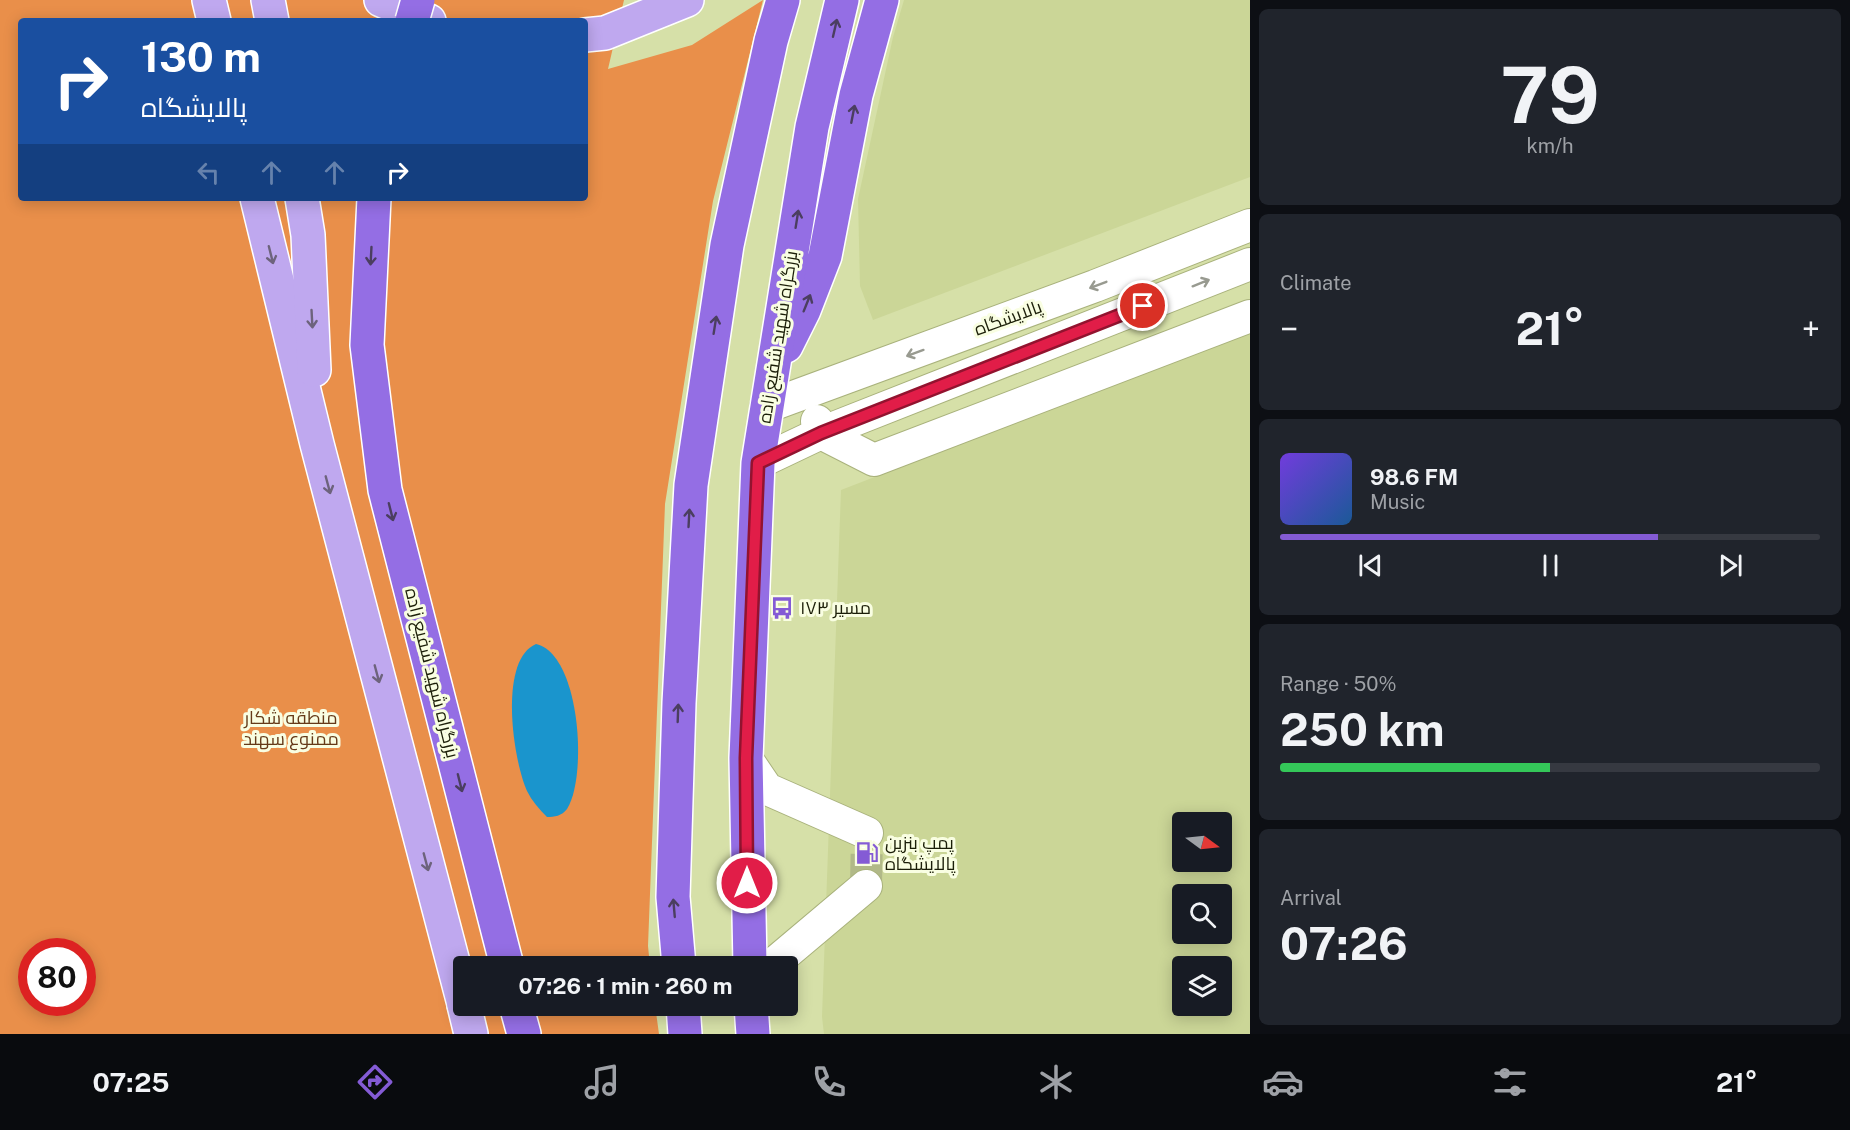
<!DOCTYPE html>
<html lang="en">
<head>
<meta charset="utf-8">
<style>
  :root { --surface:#171b24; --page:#20242c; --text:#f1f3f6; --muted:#9ea1a6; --line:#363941; --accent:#845bd5 }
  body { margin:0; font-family:"Public Sans",Cairo,sans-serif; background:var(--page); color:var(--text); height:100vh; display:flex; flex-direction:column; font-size:22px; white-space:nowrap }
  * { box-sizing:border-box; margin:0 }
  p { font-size:20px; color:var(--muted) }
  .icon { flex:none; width:33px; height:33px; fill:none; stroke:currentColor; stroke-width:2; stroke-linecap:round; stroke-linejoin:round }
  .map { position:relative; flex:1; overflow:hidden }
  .sheet { display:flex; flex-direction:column; gap:9px; padding:9px; background:#0d0f14; width:600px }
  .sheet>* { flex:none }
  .hud { position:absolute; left:18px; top:18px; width:570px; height:183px; border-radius:6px; box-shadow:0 3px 15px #0003; background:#1a4fa0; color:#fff; overflow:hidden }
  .needle { width:39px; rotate:105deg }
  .controls { position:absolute; left:1172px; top:812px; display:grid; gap:12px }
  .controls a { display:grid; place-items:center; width:60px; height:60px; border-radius:6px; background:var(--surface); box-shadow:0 3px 15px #0003; font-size:30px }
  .speed { position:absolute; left:18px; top:938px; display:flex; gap:12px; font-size:30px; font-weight:700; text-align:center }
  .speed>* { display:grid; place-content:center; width:78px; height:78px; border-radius:50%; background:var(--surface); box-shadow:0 3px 15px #0003; line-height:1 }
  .speed .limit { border:9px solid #d22; background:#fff; color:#111 }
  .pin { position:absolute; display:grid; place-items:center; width:51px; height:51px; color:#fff; margin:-26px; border:3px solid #fff; border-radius:50%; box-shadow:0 2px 6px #0007 }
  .me { position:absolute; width:66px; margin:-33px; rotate:0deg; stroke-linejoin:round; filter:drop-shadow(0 0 4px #0008) }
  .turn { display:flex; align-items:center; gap:21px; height:126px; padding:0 24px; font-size:27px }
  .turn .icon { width:78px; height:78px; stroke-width:2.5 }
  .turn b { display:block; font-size:42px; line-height:51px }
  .lanes { display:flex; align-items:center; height:57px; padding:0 24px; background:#0003; justify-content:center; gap:30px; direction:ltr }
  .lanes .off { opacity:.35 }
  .big { font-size:45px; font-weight:700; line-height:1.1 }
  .sheet .widget { flex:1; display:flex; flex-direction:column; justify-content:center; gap:9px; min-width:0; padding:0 21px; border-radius:9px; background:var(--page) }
  .sheet .dial { align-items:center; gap:0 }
  .dial b { font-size:78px; line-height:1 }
  .song { display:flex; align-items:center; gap:18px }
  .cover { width:72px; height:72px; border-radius:9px; background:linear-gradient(135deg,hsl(260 70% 55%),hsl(210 70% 35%)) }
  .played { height:6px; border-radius:3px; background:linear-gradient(90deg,var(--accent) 70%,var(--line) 70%) }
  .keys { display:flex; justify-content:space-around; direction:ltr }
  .heat { display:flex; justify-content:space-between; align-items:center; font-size:33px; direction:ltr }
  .charge { height:9px; border-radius:4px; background:linear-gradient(90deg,#34c759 50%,var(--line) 0) }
  .trip { position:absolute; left:453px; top:956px; width:345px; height:60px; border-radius:6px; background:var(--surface); box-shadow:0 3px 15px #0003; font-weight:700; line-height:60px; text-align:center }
  .dock { display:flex; height:96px; justify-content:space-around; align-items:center; background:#090b0e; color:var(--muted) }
  .dock .icon { width:42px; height:42px }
  .dock .selected { color:var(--accent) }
  .dock b { font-size:27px; color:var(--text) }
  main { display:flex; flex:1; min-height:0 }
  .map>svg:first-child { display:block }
</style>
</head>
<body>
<main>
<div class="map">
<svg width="1250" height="1034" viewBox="0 0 1250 1034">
  <rect width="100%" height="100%" fill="#d6e0a8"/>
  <g fill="#cbd697" fill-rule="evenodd">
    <polygon points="904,0 1250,0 1250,177 873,320 860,286 858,199 893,37"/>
    <path d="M 1250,332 L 1250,1034 L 824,1034 L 822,1017 L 841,490 ZM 1182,822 L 1221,822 L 1221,861 L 1182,861 ZM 1182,894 L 1221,894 L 1221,933 L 1182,933 ZM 1182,966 L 1221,966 L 1221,1005 L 1182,1005 Z"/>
  </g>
  <path fill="#e98f4a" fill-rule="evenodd" d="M 0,0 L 624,0 L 608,69 L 692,45 L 763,0 L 713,201 L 665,504 L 648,946 L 650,966 L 464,966 L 464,1005 L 655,1005 L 659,1034 L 0,1034 ZM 21,21 L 585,21 L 585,198 L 21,198 ZM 32,951 L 82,951 L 82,1002 L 32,1002 Z"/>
  <path fill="#1a95cd" d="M 536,644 C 580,654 588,776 567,809 C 562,816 554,817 547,817 C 539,809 532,801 527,791 C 513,760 498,660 536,644 Z"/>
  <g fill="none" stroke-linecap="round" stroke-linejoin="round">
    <polyline stroke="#b1b988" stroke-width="32" stroke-dasharray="32 16" stroke-linecap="butt" points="866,886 867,833"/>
    <g stroke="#a9b27c" stroke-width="34">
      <g id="minor">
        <polyline points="766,407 1095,286 1250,225"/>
        <polyline points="817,421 821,433 874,460 1250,316"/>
        <polyline points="758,463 821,433 1250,264"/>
        <polyline points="746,758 767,789 867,833"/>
        <polyline points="771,966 866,886"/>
      </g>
    </g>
    <g stroke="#fff" stroke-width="36">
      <g id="major">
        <polyline points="209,0 214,21"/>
        <polyline points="268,0 272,21"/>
        <polyline points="381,0 429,21"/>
        <polyline points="585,35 605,33 687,0"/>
        <polyline points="257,198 317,444 464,1004"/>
        <polyline points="302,198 308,235 314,370"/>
        <polyline points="464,1005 471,1034"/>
      </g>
    </g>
    <g stroke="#fff" stroke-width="36">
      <g id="highway">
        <polyline points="374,198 367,345 385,490 507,966"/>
        <polyline points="786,346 804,310 825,256 856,95 882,0"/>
        <polyline points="679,966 673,897 679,703 691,485 727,245 771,41 783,0"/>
        <polyline points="750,966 746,758 758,463 812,127 842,0"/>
        <polyline points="516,1005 524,1034"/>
        <polyline points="683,1005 685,1034"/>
        <polyline points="751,1005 753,1034"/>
      </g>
    </g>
    <use href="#minor" stroke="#fff" stroke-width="32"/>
    <use href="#major" stroke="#bfa8ef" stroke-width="33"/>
    <use href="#highway" stroke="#946ee4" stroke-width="33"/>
    <g stroke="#fff" stroke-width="36" stroke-linecap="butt">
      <polyline id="highway-bridge" points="412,21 418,0"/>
    </g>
    <use href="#highway-bridge" stroke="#946ee4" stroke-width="33"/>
  </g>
  <defs><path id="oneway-shaft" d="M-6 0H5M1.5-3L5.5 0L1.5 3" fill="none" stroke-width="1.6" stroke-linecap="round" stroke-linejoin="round" transform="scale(1.5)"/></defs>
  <g stroke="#4b3e60">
    <use href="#oneway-shaft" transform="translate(835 28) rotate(-77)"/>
    <use href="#oneway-shaft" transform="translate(853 114) rotate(-79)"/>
    <use href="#oneway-shaft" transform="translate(797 219) rotate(-81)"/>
    <use href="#oneway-shaft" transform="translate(371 256) rotate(93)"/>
    <use href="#oneway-shaft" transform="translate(807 303) rotate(-68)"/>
    <use href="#oneway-shaft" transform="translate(715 325) rotate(-81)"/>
    <use href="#oneway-shaft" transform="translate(391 512) rotate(76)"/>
    <use href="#oneway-shaft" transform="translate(689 518) rotate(-87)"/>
    <use href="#oneway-shaft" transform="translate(678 713) rotate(-88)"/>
    <use href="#oneway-shaft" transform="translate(460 783) rotate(76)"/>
    <use href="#oneway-shaft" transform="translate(674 908) rotate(-95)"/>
  </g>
  <g stroke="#6d637c">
    <use href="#oneway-shaft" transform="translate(271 255) rotate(76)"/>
    <use href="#oneway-shaft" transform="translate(312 319) rotate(87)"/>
    <use href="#oneway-shaft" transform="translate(328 485) rotate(75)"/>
    <use href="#oneway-shaft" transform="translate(377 674) rotate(75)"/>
    <use href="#oneway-shaft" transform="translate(426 862) rotate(75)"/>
  </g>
  <g stroke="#989a90">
    <use href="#oneway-shaft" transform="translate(1201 283) rotate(-22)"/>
    <use href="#oneway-shaft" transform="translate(1098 285) rotate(159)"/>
    <use href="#oneway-shaft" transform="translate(915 353) rotate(160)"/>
  </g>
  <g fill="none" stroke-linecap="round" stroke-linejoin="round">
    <g stroke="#92132f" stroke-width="15">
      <polyline id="route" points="747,883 746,758 758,463 821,433 1143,306"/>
    </g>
    <use href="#route" stroke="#e11d48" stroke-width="10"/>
  </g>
  <defs>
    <g id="bus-bare" transform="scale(1.8)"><path d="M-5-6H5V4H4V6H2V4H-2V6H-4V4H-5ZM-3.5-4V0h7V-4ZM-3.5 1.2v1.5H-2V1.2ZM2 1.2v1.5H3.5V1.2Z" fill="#845bd5" stroke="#f9fee2" stroke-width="2.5" paint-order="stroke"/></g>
    <g id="fuel-bare" transform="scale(1.8)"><path d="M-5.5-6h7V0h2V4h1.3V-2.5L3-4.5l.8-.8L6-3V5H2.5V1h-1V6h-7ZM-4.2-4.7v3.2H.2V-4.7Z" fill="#845bd5" stroke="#f9fee2" stroke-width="2.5" paint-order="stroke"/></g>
  </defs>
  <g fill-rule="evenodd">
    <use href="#bus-bare" x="782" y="608"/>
    <use href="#fuel-bare" x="867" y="853"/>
  </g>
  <g text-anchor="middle" stroke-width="6" stroke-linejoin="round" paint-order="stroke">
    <g font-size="18" fill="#1b1e08" stroke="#f9fee2">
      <text transform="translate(1008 318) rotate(-20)" y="6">پالایشگاه</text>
      <text transform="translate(778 337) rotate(-81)" y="6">بزرگراه شهید شفیع زاده</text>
      <text transform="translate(432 673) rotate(76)" y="6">بزرگراه شهید شفیع زاده</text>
    </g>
    <g font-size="18" fill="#1b1e08" stroke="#f9fee2" text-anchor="start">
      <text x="800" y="614">مسیر ۱۷۳</text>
      <text x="885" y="849">پمپ بنزین<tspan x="885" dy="21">پالایشگاه</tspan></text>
    </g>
    <g font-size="18" fill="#653a18" stroke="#f9fee2">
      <text x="291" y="724">منطقه شکار<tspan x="291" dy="21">ممنوع سهند</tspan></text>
    </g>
  </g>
</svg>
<div class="controls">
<a><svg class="needle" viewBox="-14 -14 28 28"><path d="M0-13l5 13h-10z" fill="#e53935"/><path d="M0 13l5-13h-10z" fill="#9ea1a6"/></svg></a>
<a><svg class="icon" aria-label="search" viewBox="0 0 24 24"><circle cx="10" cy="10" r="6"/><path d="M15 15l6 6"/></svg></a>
<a><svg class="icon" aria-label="layers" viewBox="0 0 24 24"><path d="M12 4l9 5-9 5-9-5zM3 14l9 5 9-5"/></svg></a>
</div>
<div class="speed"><div class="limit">80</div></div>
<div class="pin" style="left:1143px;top:306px;background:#d93025"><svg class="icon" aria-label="arrive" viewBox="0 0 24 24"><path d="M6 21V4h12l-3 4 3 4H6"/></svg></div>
<svg class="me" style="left:747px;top:883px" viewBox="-20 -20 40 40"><circle r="17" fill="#e11d48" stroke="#fff" stroke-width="3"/><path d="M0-11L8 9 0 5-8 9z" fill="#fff"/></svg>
<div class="trip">07:26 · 1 min · 260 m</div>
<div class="hud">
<div class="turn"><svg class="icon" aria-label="right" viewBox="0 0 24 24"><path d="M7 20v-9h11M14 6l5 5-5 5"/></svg><div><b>130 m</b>پالایشگاه</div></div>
<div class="lanes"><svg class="icon off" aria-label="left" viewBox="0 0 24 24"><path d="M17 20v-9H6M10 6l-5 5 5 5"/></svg><svg class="icon off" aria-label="ahead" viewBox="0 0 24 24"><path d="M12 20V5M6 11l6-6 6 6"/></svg><svg class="icon off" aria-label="ahead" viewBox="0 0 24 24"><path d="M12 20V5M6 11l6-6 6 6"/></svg><svg class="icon" aria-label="right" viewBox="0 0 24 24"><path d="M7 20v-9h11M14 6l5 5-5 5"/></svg></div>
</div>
</div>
<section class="sheet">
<div class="widget dial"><b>79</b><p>km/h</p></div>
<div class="widget"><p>Climate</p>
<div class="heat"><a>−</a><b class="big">21°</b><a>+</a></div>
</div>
<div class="widget">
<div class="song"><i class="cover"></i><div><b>98.6 FM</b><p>Music</p></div></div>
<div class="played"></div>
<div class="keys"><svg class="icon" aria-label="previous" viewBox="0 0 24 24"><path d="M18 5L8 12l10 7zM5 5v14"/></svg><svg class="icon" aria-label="pause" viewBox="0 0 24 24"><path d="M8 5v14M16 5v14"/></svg><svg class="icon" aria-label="next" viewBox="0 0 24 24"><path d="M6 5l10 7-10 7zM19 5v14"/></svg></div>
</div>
<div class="widget"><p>Range · 50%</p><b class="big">250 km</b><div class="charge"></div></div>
<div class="widget"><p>Arrival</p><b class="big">07:26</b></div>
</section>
</main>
<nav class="dock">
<b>07:25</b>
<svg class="icon selected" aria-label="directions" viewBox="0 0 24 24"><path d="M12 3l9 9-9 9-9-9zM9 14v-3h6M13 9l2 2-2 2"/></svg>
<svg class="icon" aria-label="music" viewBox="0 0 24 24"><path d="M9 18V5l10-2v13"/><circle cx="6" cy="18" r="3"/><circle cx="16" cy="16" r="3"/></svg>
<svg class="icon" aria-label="phone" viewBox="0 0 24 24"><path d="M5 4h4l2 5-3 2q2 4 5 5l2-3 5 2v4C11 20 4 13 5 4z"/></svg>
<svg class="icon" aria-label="climate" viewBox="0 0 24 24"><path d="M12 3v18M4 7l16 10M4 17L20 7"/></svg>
<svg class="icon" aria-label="car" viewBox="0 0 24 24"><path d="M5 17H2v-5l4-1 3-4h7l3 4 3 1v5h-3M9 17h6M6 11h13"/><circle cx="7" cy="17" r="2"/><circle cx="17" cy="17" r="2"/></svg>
<svg class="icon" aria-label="filters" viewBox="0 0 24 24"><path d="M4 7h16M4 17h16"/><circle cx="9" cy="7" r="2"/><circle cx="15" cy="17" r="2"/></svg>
<b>21°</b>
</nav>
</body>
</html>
